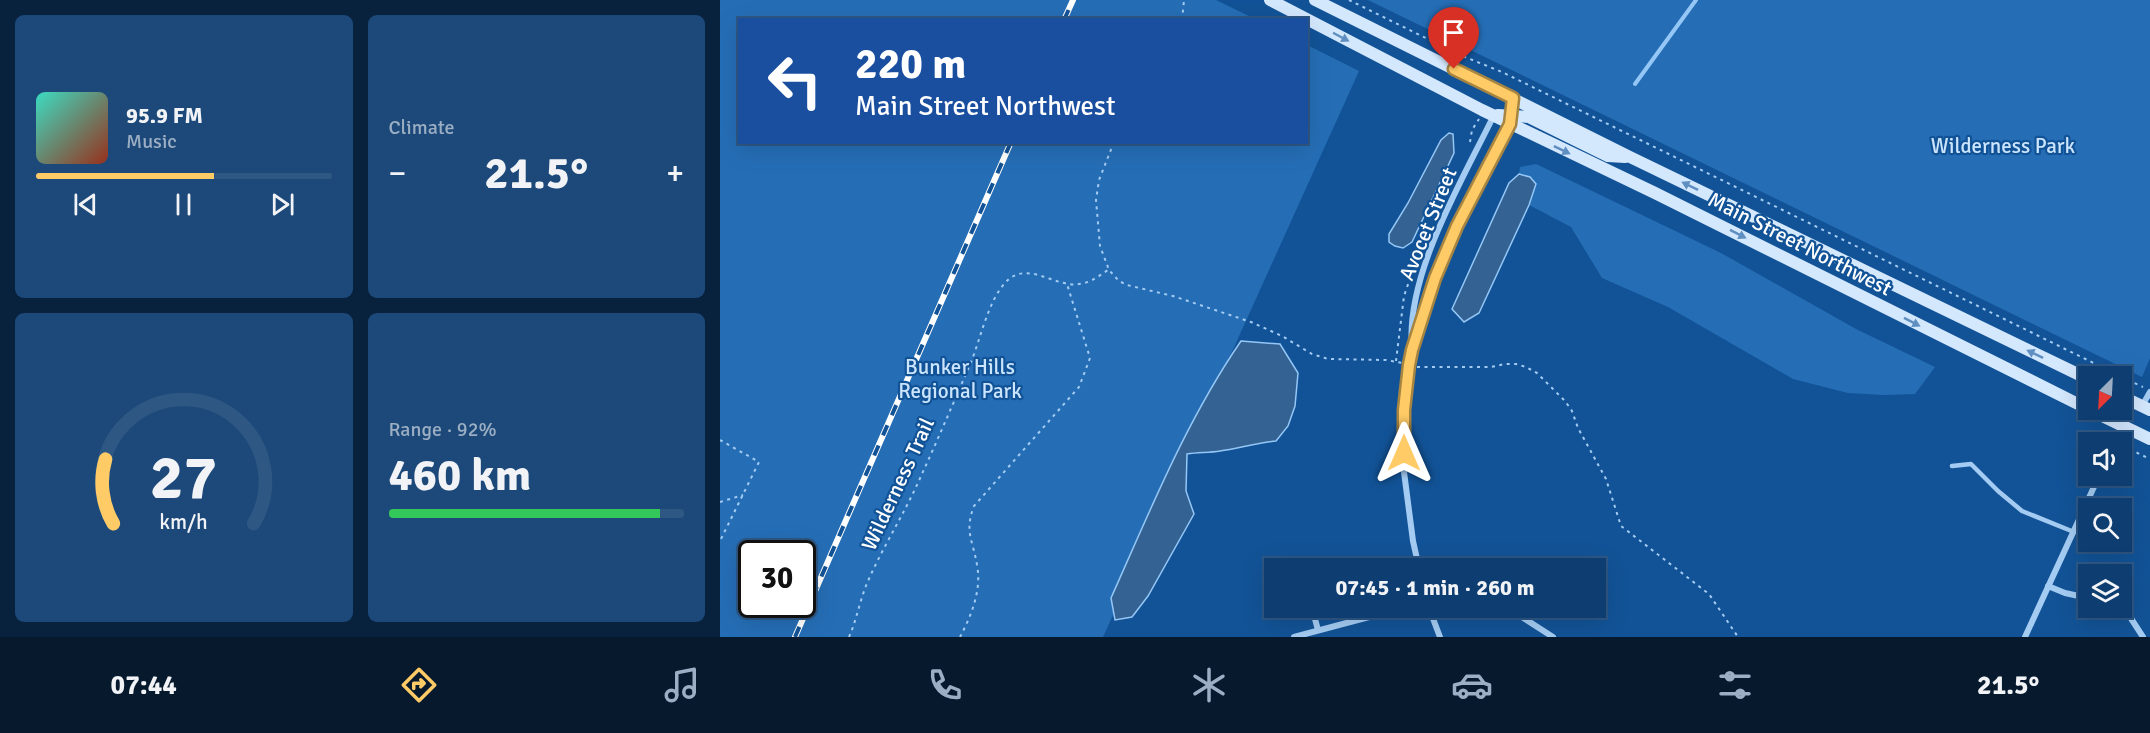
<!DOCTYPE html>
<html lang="en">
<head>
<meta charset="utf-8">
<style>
  :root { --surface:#0e3e71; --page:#1c4979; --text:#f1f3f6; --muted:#9baec3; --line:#2e5784; --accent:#ffcb66 }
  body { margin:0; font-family:Signika,sans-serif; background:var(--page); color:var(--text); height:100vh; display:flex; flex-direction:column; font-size:22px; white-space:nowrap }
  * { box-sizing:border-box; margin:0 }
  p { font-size:20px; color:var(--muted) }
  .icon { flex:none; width:33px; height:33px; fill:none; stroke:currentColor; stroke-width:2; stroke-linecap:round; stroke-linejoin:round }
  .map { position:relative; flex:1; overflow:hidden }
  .drawer { display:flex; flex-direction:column; gap:15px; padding:15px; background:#08223e; width:720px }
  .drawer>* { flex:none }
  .guide { position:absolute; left:18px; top:18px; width:570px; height:126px; border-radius:0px; box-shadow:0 6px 24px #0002,0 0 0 2px var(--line); background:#1a4fa0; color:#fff; overflow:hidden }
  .needle { width:39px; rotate:204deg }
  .fabs { position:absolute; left:1358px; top:366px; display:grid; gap:12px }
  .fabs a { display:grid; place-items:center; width:54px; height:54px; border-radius:0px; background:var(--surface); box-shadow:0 6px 24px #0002,0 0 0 2px var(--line); font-size:30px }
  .speed { position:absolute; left:18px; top:540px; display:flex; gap:12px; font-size:30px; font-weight:700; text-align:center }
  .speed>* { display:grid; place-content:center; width:78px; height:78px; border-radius:50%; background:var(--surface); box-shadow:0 6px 24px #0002,0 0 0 2px var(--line); line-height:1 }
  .speed .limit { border:3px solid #111; border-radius:9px; background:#fff; color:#111 }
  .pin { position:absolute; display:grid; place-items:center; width:51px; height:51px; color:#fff; margin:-62px -26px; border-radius:50% 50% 50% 0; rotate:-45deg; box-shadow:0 0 6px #0007 }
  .pin .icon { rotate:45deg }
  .me { position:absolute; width:66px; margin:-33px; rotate:0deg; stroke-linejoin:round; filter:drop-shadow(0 0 4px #0008) }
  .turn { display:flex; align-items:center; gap:21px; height:126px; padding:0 18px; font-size:27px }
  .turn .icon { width:78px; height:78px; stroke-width:2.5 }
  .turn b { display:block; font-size:42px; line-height:51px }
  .big { font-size:45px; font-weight:700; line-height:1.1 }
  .drawer .tile { flex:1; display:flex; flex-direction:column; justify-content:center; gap:9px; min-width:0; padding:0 21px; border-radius:9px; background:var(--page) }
  .drawer .dial { align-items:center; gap:0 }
  .dial svg { height:156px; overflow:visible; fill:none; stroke:var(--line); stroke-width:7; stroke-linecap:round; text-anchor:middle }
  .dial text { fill:var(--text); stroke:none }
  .song { display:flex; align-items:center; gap:18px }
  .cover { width:72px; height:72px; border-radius:9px; background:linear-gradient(135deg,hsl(170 70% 55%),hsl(10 70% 35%)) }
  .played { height:6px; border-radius:3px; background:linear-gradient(90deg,var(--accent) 60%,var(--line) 60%) }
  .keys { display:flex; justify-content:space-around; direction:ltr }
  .heat { display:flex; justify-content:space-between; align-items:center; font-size:33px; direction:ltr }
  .charge { height:9px; border-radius:4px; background:linear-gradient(90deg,#34c759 92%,var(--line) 0) }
  .drawer .tiles { flex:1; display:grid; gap:15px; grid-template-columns:repeat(2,1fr) }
  .trip { position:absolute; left:544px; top:558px; width:342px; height:60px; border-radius:0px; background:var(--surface); box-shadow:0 6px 24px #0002,0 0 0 2px var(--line); font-weight:700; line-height:60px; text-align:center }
  .tab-bar { display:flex; height:96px; justify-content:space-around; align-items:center; background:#06192d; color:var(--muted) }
  .tab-bar .icon { width:42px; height:42px }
  .tab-bar .on { color:var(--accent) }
  .tab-bar b { font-size:27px; color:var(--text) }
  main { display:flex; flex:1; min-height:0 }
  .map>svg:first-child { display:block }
</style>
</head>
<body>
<main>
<section class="drawer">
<div class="tiles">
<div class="tile">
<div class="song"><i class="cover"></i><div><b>95.9 FM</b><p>Music</p></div></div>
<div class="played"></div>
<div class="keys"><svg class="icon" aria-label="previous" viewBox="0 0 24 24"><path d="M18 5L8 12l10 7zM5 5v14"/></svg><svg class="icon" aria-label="pause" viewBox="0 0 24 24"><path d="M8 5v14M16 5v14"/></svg><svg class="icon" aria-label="next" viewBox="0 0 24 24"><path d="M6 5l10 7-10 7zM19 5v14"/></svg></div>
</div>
<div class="tile"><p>Climate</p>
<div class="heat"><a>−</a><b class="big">21.5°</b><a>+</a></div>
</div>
<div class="tile dial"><svg viewBox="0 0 100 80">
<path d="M14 69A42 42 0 1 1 86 69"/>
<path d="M14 69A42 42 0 0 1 10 36" stroke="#ffcb66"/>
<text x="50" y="56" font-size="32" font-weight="700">27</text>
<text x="50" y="72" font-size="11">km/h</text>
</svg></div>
<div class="tile"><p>Range · 92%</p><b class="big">460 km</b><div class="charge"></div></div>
</div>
</section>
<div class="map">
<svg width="1430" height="637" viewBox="0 0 1430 637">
  <rect width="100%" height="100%" fill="#125397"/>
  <g fill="#256eb6" fill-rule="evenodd">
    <path d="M 0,0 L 496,0 L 535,19 L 20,20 L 20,142 L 586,142 L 587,45 L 639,71 L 383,637 L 0,637 ZM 32,554 L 82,554 L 82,604 L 32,604 Z"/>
    <polygon points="648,0 1430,0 1430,358 1422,377"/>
    <polygon points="816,164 1001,253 1136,329 1215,367 1195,394 1164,395 1128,393 1073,379 948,307 882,278 851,227 809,205 816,184 810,177 799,174 800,167"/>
  </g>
  <g fill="#336293" stroke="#95c7f6" stroke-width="1.5">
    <polygon points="729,133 733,134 734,153 692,242 683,248 675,246 669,242 669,234 688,203 721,140"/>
    <polygon points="799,174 810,177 816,184 809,205 759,313 744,322 732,309 789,183"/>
    <path d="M 521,341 L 560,344 L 578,373 L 575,406 L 568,426 L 556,441 C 537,443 519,448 500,451 C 489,453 478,452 467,454 L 466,491 L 474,514 L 428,596 L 412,617 L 395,620 L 391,598 C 430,511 466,421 521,341 Z"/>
  </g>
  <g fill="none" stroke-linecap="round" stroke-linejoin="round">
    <polyline stroke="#95c7f6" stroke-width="4" points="915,84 976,0"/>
    <g stroke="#a4ccf3" stroke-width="2" stroke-dasharray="3 4.5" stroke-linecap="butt">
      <polyline points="629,0 740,55 782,72 1400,376"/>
      <polyline points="462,20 464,0"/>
      <polyline points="394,142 379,180 376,200 380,246 389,270 399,281 407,285 453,296 531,322 562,336 592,354 608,359 666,360 683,363"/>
      <polyline points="750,142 752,130 759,119"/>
      <polyline points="676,361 684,296 693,270"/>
      <polyline points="697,367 771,367 785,364 796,364 806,367 817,373 845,401 852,411 858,428 886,479 901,526 989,594 1018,637"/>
      <polyline points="1401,377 1423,387"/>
      <polyline points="0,440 39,462 0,541"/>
      <polyline points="1403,446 1430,459"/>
      <polyline points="0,502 23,495"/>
      <path d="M 129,637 C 137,619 140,599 148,581 C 162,549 181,519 196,487 C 215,446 233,404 251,362 C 261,338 269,296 289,279 C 310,262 337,288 359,284 C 370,283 379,276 388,270"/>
      <path d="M 240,637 C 251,616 262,590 257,565 C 253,540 244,532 254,506 L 359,387 L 370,358 L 347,284"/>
    </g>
    <polyline stroke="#a4ccf3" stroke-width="4.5" points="1232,466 1251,464 1278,491 1302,511 1354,532"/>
    <g stroke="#a4ccf3" stroke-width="6">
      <path d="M 692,349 C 685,275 742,181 774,115"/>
      <polyline points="1422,406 1430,392"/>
      <polyline points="1394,442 1402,426"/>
      <polyline points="581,562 582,568"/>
      <polyline points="699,568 693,541 684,472 684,410 692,350 715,278 737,226 790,124 793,98"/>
      <polyline points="1328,586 1345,593 1368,598"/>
      <polyline points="1401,603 1423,637"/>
      <polyline points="592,608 598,630"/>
      <polyline points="709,608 720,637"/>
      <polyline points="788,608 833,637"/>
      <polyline points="574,637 683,608"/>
      <polyline points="1305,637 1379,476"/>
    </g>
    <g stroke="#d3e7fd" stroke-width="12">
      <polyline points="550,0 762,110 935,193 1368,409"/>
      <polyline points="595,0 910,157 1368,379"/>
      <polyline points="778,115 809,117 888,156 905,157"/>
      <polyline points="1401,396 1430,410"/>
      <polyline points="1370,410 1430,439"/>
    </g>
    <g stroke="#fff" stroke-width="6">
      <g id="rail">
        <polyline points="344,20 353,0"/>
        <polyline points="75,637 291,142"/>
      </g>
    </g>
    <use href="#rail" stroke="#125397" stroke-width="4" stroke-dasharray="11" stroke-linecap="butt"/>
  </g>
  <defs><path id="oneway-solid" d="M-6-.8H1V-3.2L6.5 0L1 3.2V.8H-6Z" transform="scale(1.5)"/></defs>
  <g fill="#5f8ec0">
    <use href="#oneway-solid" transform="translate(621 37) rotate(28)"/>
    <use href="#oneway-solid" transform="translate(842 150) rotate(26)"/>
    <use href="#oneway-solid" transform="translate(970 186) rotate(-154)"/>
    <use href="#oneway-solid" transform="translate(1018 234) rotate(27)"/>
    <use href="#oneway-solid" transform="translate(1192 322) rotate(27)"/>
    <use href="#oneway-solid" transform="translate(1315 354) rotate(-154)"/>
  </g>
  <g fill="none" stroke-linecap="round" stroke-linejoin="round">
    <g stroke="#a68442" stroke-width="15">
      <polyline id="route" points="684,453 684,410 689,365 692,350 715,278 737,226 790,124 793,98 734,69"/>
    </g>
    <use href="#route" stroke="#ffcb66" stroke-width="10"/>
  </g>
  <g text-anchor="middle" stroke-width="4.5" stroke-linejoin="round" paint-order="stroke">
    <g font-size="21" fill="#cbe5fd" stroke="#125397">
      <text x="1283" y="153">Wilderness Park</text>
      <text x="240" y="374">Bunker Hills<tspan x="240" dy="24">Regional Park</tspan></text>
    </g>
    <g font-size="21" fill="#fff" stroke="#125397">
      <text transform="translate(708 224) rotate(-68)" y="7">Avocet Street</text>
      <text transform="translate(1080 244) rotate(27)" y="7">Main Street Northwest</text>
      <text transform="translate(178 484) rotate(-65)" y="7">Wilderness Trail</text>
    </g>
  </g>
</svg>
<div class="fabs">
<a><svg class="needle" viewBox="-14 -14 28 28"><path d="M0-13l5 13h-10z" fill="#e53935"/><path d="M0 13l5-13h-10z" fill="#9baec3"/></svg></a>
<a><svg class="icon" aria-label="sound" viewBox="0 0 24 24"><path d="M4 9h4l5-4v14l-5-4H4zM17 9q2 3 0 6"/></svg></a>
<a><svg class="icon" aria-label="search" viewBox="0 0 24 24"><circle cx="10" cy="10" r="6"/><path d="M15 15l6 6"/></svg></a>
<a><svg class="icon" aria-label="layers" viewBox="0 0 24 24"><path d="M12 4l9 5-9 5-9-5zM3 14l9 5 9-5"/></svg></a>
</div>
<div class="speed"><div class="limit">30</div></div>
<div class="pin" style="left:734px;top:69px;background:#d93025"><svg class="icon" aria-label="arrive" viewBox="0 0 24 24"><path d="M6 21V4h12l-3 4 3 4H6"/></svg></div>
<svg class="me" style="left:684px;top:453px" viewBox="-20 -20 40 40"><path d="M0-17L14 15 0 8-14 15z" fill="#ffcb66" stroke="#fff" stroke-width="4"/></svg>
<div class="trip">07:45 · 1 min · 260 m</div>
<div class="guide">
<div class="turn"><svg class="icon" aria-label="left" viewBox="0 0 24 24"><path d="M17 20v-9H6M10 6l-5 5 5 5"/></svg><div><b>220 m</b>Main Street Northwest</div></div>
</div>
</div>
</main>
<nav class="tab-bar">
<b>07:44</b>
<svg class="icon on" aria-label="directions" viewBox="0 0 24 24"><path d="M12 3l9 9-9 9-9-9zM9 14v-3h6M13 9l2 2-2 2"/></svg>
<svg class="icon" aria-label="music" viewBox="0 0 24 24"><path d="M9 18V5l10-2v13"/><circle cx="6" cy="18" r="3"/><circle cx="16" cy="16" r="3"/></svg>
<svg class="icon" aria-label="phone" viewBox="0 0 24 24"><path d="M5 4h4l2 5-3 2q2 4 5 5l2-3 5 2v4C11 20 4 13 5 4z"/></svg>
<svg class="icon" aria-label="climate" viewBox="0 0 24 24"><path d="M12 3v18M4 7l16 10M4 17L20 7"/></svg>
<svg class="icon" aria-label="car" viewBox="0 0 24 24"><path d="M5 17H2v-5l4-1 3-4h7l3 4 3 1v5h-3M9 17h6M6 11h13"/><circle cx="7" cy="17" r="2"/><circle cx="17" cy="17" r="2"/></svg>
<svg class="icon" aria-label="filters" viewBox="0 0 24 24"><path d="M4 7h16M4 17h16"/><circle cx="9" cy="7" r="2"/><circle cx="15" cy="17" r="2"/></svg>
<b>21.5°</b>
</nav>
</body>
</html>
